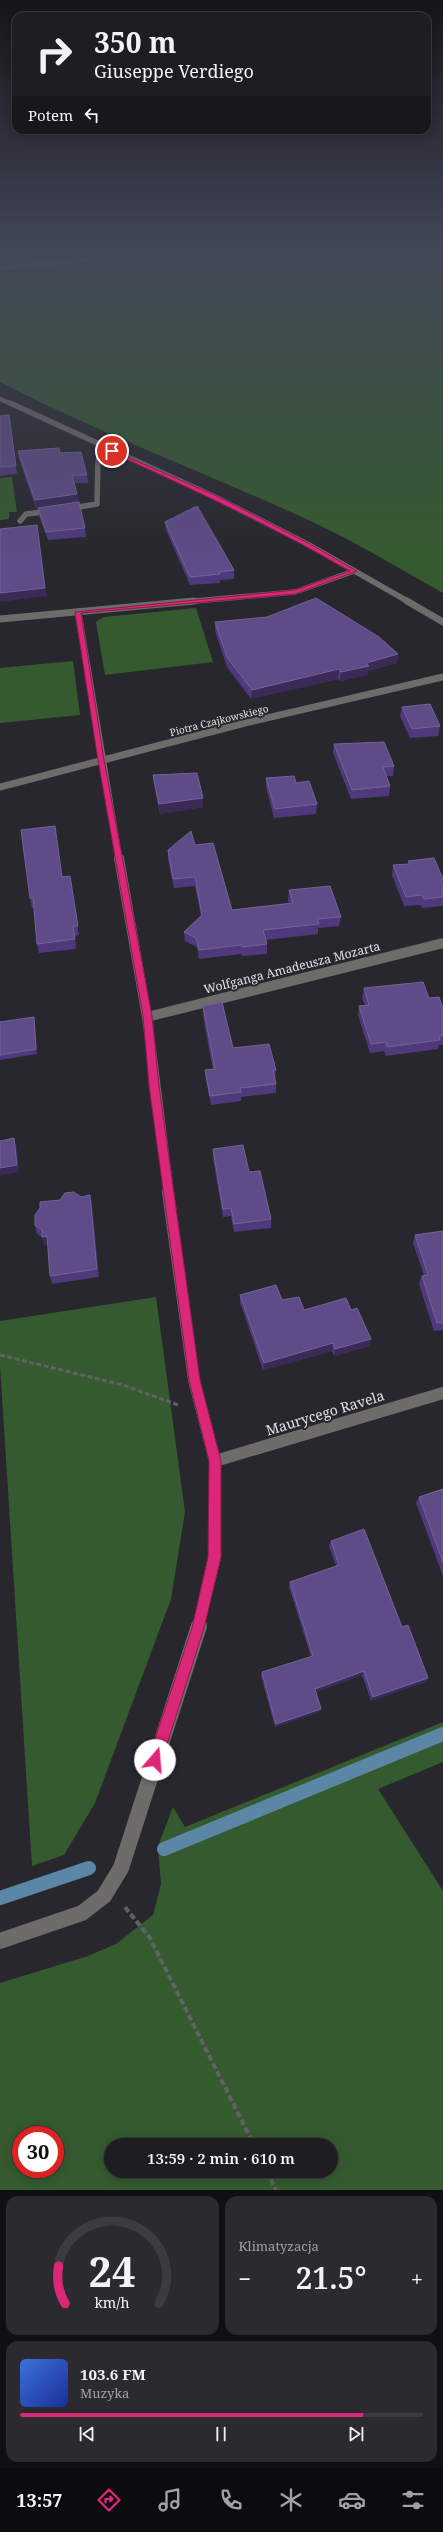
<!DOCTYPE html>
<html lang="pl">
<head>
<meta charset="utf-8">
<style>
  :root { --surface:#1e1d22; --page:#2b2a2f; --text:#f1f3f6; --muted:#a1a2a5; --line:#3c3b40; --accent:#db2777 }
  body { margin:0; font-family:"Noto Serif",serif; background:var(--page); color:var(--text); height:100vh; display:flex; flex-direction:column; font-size:15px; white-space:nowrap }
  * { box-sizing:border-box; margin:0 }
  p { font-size:13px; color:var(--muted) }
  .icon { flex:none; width:22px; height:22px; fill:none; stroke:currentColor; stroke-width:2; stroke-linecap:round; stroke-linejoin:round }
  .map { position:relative; height:2190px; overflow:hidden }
  .sheet { display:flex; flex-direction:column; gap:6px; padding:6px; background:#101013; flex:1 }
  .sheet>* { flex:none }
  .top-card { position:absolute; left:12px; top:12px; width:419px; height:122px; border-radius:12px; box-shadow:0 2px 10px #0003,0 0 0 1px var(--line); background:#1e1d22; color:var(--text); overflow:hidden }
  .speed { position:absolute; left:12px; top:2126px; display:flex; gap:8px; font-size:20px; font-weight:700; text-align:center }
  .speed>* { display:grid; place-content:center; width:52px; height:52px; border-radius:50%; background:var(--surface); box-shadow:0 2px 10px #0003,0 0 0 1px var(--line); line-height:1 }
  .speed .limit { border:6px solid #d22; background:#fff; color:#111 }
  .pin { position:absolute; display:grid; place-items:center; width:34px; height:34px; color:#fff; margin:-17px; border:2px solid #fff; border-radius:50%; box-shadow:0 1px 4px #0007 }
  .me { position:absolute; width:44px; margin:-22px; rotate:18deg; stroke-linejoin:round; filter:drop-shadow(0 0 3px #0008) }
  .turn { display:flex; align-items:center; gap:14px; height:84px; padding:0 16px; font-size:18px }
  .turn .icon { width:52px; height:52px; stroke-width:2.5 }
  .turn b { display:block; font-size:28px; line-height:34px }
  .then { display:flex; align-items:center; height:38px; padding:0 16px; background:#0003; gap:8px; font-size:15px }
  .big { font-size:30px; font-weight:600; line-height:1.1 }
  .sheet .card { flex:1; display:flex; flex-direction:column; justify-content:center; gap:6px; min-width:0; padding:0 14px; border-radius:12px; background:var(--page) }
  .sheet .dial { align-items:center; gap:0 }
  .dial svg { height:104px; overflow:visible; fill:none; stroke:var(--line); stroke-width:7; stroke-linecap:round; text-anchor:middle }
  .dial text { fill:var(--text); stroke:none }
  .song { display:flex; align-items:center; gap:12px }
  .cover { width:48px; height:48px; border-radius:6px; background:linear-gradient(135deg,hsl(220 70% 55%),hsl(230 70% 35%)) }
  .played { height:4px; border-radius:2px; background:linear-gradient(90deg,var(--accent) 85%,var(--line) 85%) }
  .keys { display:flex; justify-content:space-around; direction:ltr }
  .heat { display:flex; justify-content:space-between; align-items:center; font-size:22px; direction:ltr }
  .sheet .tiles { flex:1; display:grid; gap:6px; grid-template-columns:1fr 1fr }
  .card:last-child { grid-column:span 2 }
  .trip { position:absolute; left:104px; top:2138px; width:234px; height:40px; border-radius:20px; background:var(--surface); box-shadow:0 2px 10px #0003,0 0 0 1px var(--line); font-weight:600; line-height:40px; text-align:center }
  .menu { display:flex; height:64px; justify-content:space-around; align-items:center; background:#0c0c0e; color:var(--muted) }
  .menu .icon { width:28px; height:28px }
  .menu .selected { color:var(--accent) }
  .menu b { font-size:18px; color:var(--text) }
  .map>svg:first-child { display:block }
</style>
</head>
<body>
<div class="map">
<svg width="443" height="2190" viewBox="0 0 443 2190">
  <rect width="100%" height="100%" fill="#28272d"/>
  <g fill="#355a2f" fill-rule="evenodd">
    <path d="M 0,252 L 443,252 L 443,593 C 397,567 352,540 304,518 C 203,472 99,433 0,382 Z"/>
    <polygon points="12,477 17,512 9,512 9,519 0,520 0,478"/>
    <polygon points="196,608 213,662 105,675 96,622 104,617"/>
    <polygon points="73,661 80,715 0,723 0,668"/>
    <polygon points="156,1297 185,1512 171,1599 95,1803 64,1855 32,1866 0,1365 0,1321"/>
    <path d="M 443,1722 L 443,1762 L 378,1789 L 443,1891 L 443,2190 L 0,2190 L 0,1983 L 88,1956 L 116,1944 L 153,1915 L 161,1884 L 158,1846 L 173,1807 L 185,1827 ZM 21,2135 L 55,2135 L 55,2169 L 21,2169 ZM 111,2145 L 331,2145 L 331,2171 L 111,2171 Z"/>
  </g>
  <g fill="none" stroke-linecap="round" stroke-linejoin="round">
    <polyline stroke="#5b86a5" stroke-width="4" points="0,268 169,252"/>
    <g stroke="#5b86a5" stroke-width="14">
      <polyline points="164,1849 443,1734"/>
      <polyline points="0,1898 89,1868"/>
    </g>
    <polyline stroke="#616166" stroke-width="3" stroke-dasharray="5 2.5" stroke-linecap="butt" points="0,1355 123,1385 178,1405"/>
    <g stroke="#616166" stroke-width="4" stroke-dasharray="6 3" stroke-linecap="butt">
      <polyline points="125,1907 150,1938 254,2145"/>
      <polyline points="267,2171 276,2190"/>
    </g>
    <polyline stroke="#6e6b6b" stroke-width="4.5" points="0,399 12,404"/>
    <g stroke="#6e6b6b" stroke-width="5.5">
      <polyline points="10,403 215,497 309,545 409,602"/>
      <polyline points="66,509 97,504 98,460 112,451"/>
      <polyline points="20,521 26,514 51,511"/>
      <polyline points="184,602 295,592 354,571"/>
    </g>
    <g stroke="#6e6b6b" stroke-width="7">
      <polyline points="407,601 443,622"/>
      <polyline points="78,612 119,859"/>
      <polyline points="0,619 194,601"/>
      <polyline points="0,787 241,724 443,677"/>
    </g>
    <g stroke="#6e6b6b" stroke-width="10">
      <polyline points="119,858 147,1017 169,1193"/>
      <polyline points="147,1017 443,943"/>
    </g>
    <g stroke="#6e6b6b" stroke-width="12">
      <polyline points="168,1192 194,1380 215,1461 215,1557 198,1627"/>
      <polyline points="215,1461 443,1393"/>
    </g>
    <polyline stroke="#6e6b6b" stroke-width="16" points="0,1941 82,1913 104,1896 121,1868 199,1626"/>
  </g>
  <g fill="#4f397c">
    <polygon points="9,415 17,474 0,476 0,416"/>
    <polygon points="18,451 60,453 87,475 88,483 74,483 78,502 85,528 86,537 48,540 39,516 38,508 36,508 19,459"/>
    <polygon points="165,522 234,570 234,579 220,580 220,583 190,585 166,530"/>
    <polygon points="215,622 398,654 397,663 368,671 368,675 340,681 338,679 251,699 227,667 215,631"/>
    <polygon points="402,707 440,726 438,736 410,738 400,716"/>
    <polygon points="334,744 394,766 393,776 386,776 390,786 389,796 351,799 333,753"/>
    <polygon points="153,775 203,798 203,807 160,814 154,785"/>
    <polygon points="266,778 296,783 317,804 316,814 274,818 266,787"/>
    <polygon points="195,845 232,910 289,903 288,900 289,890 341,917 339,926 318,928 318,934 266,940 267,944 267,954 242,956 241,954 199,959 197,947 185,941 184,932 201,916 195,886 174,888 168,859 168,850"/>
    <polygon points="408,861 443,879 442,882 443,884 443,906 422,908 420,905 404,906 392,875 393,865 408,864"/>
    <polygon points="70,876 79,935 75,936 76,949 39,953 37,944 34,908 32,908 30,898 62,877"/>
    <polygon points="364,988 429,998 443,1008 443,1045 439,1045 438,1049 386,1056 384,1051 370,1053 358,1015 359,1006 365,1005 362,998"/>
    <polygon points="203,1006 233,1048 276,1070 275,1079 276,1084 276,1093 241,1097 241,1101 211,1105 206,1080 205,1070 213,1070 203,1016"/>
    <polygon points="0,1022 35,1022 37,1054 0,1060"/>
    <polygon points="213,1149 249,1172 271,1219 271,1228 234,1232 231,1216 223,1217 213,1158"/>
    <polygon points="92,1204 99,1277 52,1284 50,1276 48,1244 44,1245 42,1237 37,1234 35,1225"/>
    <polygon points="443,1231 443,1330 434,1331 419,1284 422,1276 424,1275 413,1243 415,1235"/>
    <polygon points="240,1295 282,1300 304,1310 351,1310 371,1339 369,1346 334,1356 332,1351 263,1370 240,1302"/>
    <polygon points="443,1489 443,1576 416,1503 419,1497"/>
    <polygon points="331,1541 402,1627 428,1678 425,1682 371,1701 362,1675 316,1692 321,1709 319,1712 275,1727 261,1676 262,1672 311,1657 289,1587 290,1582 336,1566 329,1546"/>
  </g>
  <g fill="#392a58">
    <polygon points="77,494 78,502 36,508 35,500"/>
    <polygon points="45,588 47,596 0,602 0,593"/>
    <polygon points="398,654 397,663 368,671 368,675 340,681 341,672 366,663"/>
    <polygon points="339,669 338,679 251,699 252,690"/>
    <polygon points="203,798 203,807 160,814 159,804"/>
    <polygon points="34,1017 35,1022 37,1054 36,1049"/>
    <polygon points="14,1138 17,1146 19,1172 0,1176 0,1168"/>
    <polygon points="90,1195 92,1204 99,1277 97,1269"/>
    <polygon points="47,1236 49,1244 44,1245 42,1237"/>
    <polygon points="371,1339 369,1346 334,1356 335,1349"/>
    <polygon points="333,1343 332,1351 263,1370 264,1363"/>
    <polygon points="364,1671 362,1675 313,1693 315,1689"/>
    <polygon points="428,1678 425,1682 371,1701 373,1697"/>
    <polygon points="321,1709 319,1712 275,1727 276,1724"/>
  </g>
  <g fill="#5f4b87" stroke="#736396">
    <polygon points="9,415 16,466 0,467 0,416"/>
    <polygon points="59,448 60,453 81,452 87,475 72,475 77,494 35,500 18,451"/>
    <polygon points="79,502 85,528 46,532 38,508"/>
    <polygon points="197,506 234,570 219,572 220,574 190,577 165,522"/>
    <polygon points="37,525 45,588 0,593 0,529"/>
    <polygon points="316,598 379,637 398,654 366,663 369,666 341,672 339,669 252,690 227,657 215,622 267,617"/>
    <polygon points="430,704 440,726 412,729 402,707"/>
    <polygon points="384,742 394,766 383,767 390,786 352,790 334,744"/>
    <polygon points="197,773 203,798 159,804 153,775"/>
    <polygon points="294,776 296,783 309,781 317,804 275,809 266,778"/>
    <polygon points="55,826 62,877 70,876 78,926 73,926 75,939 37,944 33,898 30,898 21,830"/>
    <polygon points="191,831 195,845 213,843 232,910 293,903 289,890 330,886 341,917 317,919 319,924 263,930 267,944 242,947 241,945 199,950 196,938 184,932 202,915 195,877 173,879 168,850"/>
    <polygon points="434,858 443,879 441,879 443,884 443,897 424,899 422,895 406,897 393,865 410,864 408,861"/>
    <polygon points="423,982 429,998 439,997 443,1008 443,1036 439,1036 440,1040 387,1047 386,1042 371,1044 359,1006 369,1005 364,988"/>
    <polygon points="222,1002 233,1048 269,1044 276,1070 273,1070 276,1084 240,1088 241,1092 210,1096 205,1070 215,1069 203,1006"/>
    <polygon points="34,1017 36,1049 0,1055 0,1022"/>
    <polygon points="14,1138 17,1165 0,1168 0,1141"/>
    <polygon points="243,1145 249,1172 260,1171 271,1219 234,1224 231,1208 223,1209 213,1149"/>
    <polygon points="74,1192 81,1197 90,1195 97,1269 50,1276 47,1236 42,1237 42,1230 35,1225 35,1215 40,1208 40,1202 60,1200 65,1193"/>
    <polygon points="443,1231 443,1322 437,1323 422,1276 428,1275 415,1235"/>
    <polygon points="276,1285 282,1300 299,1297 304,1310 346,1298 351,1310 357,1308 371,1339 335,1349 333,1343 264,1363 240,1295"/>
    <polygon points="443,1489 443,1562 419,1497"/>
    <polygon points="364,1529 402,1627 408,1625 428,1678 373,1697 364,1671 315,1689 321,1709 276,1724 262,1672 313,1656 290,1582 339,1565 331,1541"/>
  </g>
  <linearGradient id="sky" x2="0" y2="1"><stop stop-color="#161519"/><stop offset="0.45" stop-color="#424757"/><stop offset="1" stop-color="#424757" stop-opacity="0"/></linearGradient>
  <rect width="443" height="558" fill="url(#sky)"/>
  <path fill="#db2777" stroke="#8e194d" d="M 111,450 L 217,496 L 310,544 L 357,571 L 295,594 L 81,613 L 104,760 L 152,1016 L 159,1086 L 200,1380 L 221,1461 L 221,1557 L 204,1628 L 162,1760 L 160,1765 L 155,1767 L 150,1765 L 148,1760 L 192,1628 L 208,1557 L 209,1461 L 189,1380 L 149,1086 L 143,1016 L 98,760 L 75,612 L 295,590 L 350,571 C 272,526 192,489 111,452 Z"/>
  <g text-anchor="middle" stroke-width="4" stroke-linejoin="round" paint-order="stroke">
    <g font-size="10" fill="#e2e2e5" stroke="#28272d">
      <text transform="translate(219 720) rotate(-14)" y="4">Piotra Czajkowskiego</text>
    </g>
    <g font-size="12" fill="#e2e2e5" stroke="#28272d">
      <text transform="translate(292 968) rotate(-14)" y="4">Wolfganga Amadeusza Mozarta</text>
    </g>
    <g font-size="14" fill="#e2e2e5" stroke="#28272d">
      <text transform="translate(325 1413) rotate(-17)" y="5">Maurycego Ravela</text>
    </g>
  </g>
</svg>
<div class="speed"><div class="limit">30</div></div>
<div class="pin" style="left:112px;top:451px;background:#d93025"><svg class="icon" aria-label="arrive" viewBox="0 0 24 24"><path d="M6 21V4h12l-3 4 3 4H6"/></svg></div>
<svg class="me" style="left:155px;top:1760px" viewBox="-20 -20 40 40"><circle r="19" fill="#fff"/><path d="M0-13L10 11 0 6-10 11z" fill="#db2777"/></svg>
<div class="trip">13:59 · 2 min · 610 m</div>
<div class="top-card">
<div class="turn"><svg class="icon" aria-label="right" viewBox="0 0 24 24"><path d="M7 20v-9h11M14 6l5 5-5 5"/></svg><div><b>350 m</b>Giuseppe Verdiego</div></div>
<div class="then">Potem<svg class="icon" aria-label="left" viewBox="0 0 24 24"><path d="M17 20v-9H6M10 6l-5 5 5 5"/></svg></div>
</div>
</div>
<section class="sheet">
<div class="tiles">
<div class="card dial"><svg viewBox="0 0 100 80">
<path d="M14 69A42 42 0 1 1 86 69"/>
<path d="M14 69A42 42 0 0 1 9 40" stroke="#db2777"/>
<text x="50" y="56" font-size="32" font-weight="700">24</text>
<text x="50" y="72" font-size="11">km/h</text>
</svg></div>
<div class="card"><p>Klimatyzacja</p>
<div class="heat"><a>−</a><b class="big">21.5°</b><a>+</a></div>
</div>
<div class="card">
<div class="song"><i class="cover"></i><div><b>103.6 FM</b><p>Muzyka</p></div></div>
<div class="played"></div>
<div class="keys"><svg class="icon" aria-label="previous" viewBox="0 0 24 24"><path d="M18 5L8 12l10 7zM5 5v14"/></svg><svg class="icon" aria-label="pause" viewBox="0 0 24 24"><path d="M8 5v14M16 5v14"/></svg><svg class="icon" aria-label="next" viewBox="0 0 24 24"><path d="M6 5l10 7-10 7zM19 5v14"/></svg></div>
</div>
</div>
</section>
<nav class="menu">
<b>13:57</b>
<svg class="icon selected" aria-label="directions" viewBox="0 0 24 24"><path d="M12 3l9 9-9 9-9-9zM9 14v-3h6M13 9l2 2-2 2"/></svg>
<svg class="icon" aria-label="music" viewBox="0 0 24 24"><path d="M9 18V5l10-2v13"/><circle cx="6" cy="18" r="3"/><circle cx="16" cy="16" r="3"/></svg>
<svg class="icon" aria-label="phone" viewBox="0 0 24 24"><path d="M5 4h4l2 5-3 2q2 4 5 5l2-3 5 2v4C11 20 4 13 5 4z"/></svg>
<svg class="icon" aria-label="climate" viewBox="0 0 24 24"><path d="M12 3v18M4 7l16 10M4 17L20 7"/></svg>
<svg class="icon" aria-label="car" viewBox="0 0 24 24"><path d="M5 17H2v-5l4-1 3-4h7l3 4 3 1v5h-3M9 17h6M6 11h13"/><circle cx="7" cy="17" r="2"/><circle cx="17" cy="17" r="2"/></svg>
<svg class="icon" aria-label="filters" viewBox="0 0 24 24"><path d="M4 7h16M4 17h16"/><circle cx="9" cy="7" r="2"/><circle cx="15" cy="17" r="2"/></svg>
</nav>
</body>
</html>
